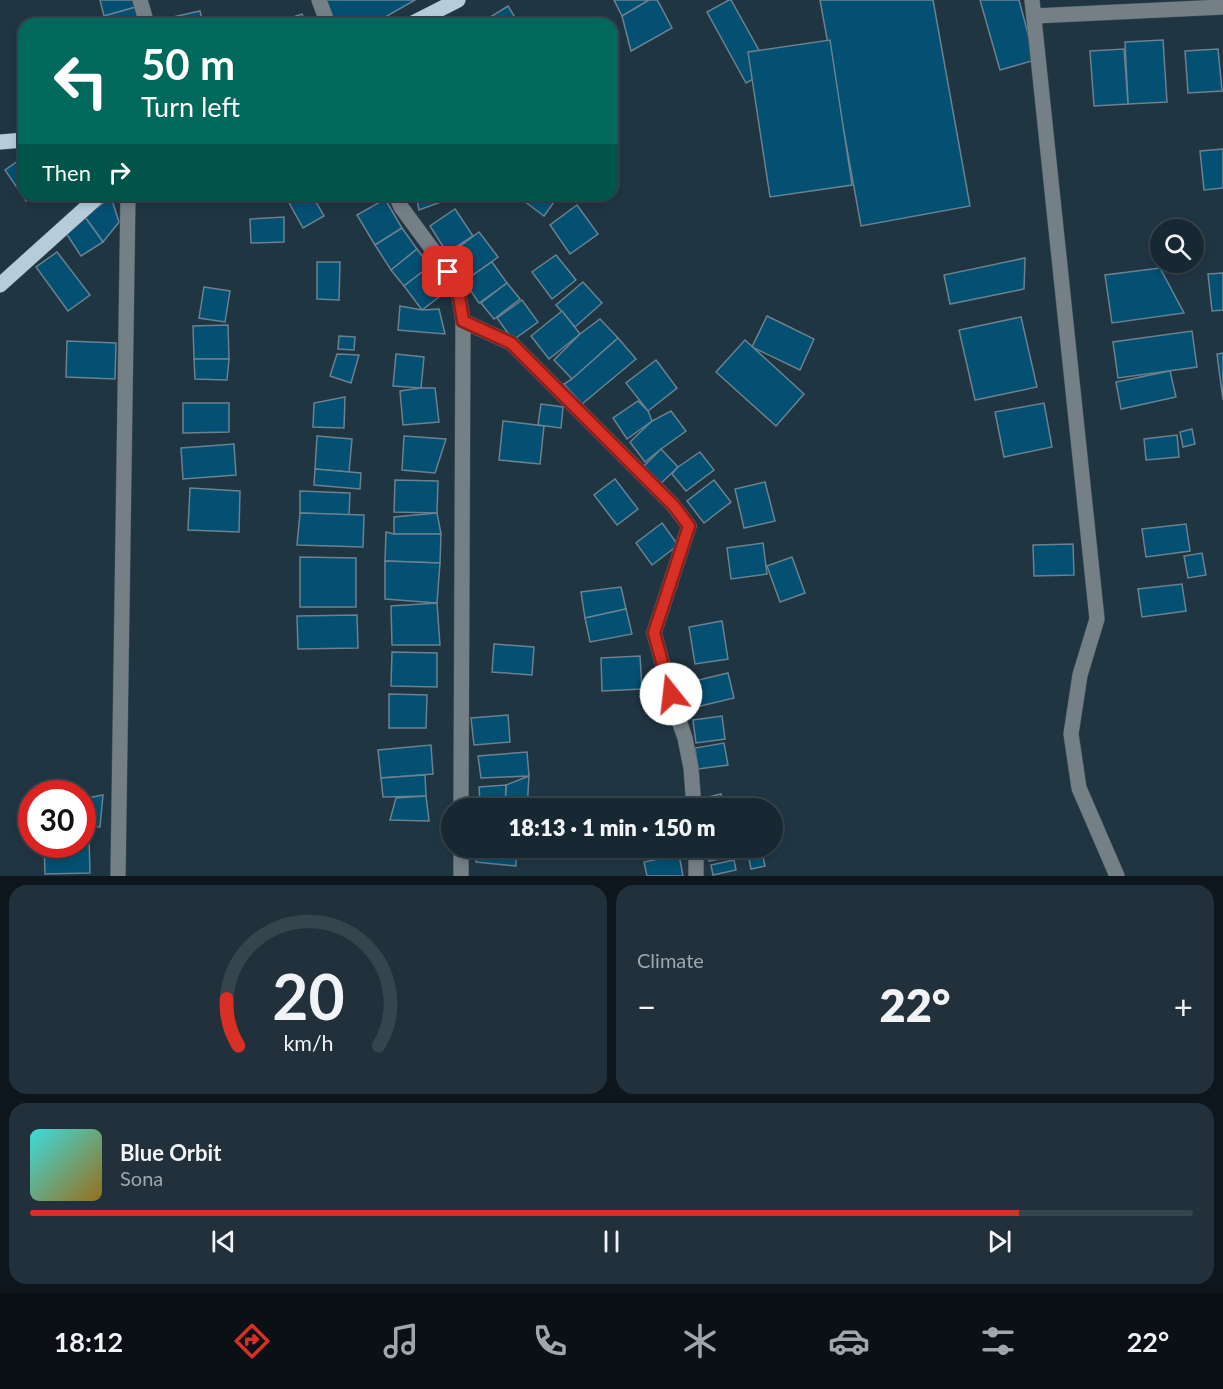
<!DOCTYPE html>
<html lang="en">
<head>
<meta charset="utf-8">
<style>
  :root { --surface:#182832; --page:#21303a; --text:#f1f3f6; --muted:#9fa6ac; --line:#36444d; --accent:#d93025 }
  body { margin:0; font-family:Lato,sans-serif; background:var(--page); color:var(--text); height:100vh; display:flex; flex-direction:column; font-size:22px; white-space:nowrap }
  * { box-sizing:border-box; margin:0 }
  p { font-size:20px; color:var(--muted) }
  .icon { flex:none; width:33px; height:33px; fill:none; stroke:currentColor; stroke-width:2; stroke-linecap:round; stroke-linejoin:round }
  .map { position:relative; height:876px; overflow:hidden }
  .side { display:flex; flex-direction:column; gap:9px; padding:9px; background:#0d161c; flex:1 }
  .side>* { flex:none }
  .top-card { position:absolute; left:18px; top:18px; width:600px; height:183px; border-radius:18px; box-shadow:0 3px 9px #0003,0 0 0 2px var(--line); background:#00695c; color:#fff; overflow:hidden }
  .controls { position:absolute; left:1150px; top:219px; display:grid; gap:12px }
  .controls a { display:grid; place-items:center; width:54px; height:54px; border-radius:50%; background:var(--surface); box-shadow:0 3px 9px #0003,0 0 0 2px var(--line); font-size:30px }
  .speed { position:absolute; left:18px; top:780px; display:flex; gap:12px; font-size:30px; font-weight:700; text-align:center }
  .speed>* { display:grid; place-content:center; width:78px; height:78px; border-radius:50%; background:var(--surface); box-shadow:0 3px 9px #0003,0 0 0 2px var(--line); line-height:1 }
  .speed .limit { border:9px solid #d22; background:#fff; color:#111 }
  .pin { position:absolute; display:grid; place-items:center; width:51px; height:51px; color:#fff; margin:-26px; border-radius:12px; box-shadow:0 3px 9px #0006 }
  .me { position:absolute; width:66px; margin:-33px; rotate:344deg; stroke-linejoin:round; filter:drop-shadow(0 0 4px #0008) }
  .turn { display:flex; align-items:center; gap:21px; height:126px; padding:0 24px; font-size:27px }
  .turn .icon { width:78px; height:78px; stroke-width:2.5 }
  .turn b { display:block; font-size:42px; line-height:51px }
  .then { display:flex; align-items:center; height:57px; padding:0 24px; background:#0003; gap:12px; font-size:22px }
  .big { font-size:45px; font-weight:800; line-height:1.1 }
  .side .card { flex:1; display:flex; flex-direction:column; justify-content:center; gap:9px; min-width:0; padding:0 21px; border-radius:18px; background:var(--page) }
  .side .dial { align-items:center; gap:0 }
  .dial svg { height:156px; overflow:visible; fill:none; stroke:var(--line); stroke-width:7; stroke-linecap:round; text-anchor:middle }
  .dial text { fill:var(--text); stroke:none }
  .song { display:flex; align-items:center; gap:18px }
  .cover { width:72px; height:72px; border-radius:9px; background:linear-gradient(135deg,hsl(180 70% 55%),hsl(40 70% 35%)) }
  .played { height:6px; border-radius:3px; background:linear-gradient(90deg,var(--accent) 85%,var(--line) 85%) }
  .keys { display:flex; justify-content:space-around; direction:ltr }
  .heat { display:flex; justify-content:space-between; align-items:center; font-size:33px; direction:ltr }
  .side .tiles { flex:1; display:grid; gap:9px; grid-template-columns:1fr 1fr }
  .card:last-child { grid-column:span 2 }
  .trip { position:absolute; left:441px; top:798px; width:342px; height:60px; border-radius:30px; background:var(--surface); box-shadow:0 3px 9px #0003,0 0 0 2px var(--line); font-weight:800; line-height:60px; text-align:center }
  .menu { display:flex; height:96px; justify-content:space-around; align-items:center; background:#0a1014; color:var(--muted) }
  .menu .icon { width:42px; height:42px }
  .menu .selected { color:var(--accent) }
  .menu b { font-size:27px; color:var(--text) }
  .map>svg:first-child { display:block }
</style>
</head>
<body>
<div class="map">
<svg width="1223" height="876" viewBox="0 0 1223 876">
  <rect width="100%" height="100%" fill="#203542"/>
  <g fill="#035072" stroke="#6a8190" stroke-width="1.5">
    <polygon points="100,0 134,0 136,7 104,16"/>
    <polygon points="319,0 415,0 373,24 326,24"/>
    <polygon points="614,0 649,0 622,16"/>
    <polygon points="649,0 657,0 659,3 672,28 631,51 622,16"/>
    <polygon points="729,0 731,0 770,70 746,83 707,12"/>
    <polygon points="820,0 933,0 970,206 861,226"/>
    <polygon points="980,0 1019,0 1035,60 1000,70"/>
    <polygon points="508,6 519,24 497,24 492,16"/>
    <polygon points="136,7 142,24 107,24 104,16"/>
    <polygon points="200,11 203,24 166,24 164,19"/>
    <polygon points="302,14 306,24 273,24"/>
    <polygon points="492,16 497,24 481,24"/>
    <polygon points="830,40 852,185 770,197 748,52"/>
    <polygon points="1163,40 1167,102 1128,104 1125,42"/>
    <polygon points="1124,49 1128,104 1094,106 1090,51"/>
    <polygon points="1218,49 1222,91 1188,93 1185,51"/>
    <polygon points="1223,149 1223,188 1204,190 1200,151"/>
    <polygon points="24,157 24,195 34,195 26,201 5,170"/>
    <polygon points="294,195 312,195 324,216 303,228 287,199"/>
    <polygon points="416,195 460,195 419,210"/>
    <polygon points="516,195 559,195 544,216"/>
    <polygon points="111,197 119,222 103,242 85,217"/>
    <polygon points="385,199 402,228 375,245 357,215"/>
    <polygon points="577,205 598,234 570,254 550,225"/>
    <polygon points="455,209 473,236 447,253 430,226"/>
    <polygon points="85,217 103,242 81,256 64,230"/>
    <polygon points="284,217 284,242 251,243 250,219"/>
    <polygon points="402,228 417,249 391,270 375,245"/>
    <polygon points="479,232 498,257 469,278 451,253"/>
    <polygon points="417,249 430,266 404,286 391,270"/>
    <polygon points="57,252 90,295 68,311 36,267"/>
    <polygon points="556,255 576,280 552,299 532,272"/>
    <polygon points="1025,258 1024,289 950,304 944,275"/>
    <polygon points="317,262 340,262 339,300 317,299"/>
    <polygon points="492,262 507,283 479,303 464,281"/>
    <polygon points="430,266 448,290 422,310 404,286"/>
    <polygon points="1160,268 1184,313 1112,323 1105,275"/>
    <polygon points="1223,273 1223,310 1212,311 1208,274"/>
    <polygon points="583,282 602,303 575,327 556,305"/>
    <polygon points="507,283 520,299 494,319 481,303"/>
    <polygon points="204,287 230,291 225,322 199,318"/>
    <polygon points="522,300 538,322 513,340 497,318"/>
    <polygon points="400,306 422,310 439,309 445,334 398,330"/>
    <polygon points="562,311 580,334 549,359 531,336"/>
    <polygon points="767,316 814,339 800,370 752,347"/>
    <polygon points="1021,317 1037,387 975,400 959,330"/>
    <polygon points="600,319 618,338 572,379 554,360 580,334"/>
    <polygon points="228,325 229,359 194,359 193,326"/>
    <polygon points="1192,331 1197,367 1118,378 1113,342"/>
    <polygon points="339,336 355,337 354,350 338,349"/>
    <polygon points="618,338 636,359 582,404 564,384 572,379"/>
    <polygon points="745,340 804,394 776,426 716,372"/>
    <polygon points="67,341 116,343 115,379 66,377"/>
    <polygon points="1223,353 1223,400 1217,354"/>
    <polygon points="337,354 359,355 351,383 330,376"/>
    <polygon points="396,354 424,357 421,388 393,386"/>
    <polygon points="194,359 229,359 227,380 195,379"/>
    <polygon points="656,360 677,388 648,411 626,383"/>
    <polygon points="1170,371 1176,397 1121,409 1116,382"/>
    <polygon points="421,388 435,388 439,422 403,425 400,391"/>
    <polygon points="345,397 344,428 313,427 314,403"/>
    <polygon points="638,401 648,411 652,421 627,439 613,418"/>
    <polygon points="183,403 229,403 229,432 183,433"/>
    <polygon points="1044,403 1052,447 1004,457 995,412"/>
    <polygon points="541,404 563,407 561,428 538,425"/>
    <polygon points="671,411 686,431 661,449 645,462 630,442 652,421"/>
    <polygon points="503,421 544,426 540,464 499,460"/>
    <polygon points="1192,429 1195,444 1183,447 1180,432"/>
    <polygon points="1177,435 1179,457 1146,460 1144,439"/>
    <polygon points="317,436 352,439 349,472 315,469"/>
    <polygon points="404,436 446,439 435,473 402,470"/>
    <polygon points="234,444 236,475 183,479 181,448"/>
    <polygon points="661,449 678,467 655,489 638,472"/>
    <polygon points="700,452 714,470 686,491 672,474 678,467"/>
    <polygon points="315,469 361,473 360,489 314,485"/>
    <polygon points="615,479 638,509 617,525 594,495"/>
    <polygon points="395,480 438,481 437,513 394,512"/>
    <polygon points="714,480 731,502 704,523 687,501"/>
    <polygon points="765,482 775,521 744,528 735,489"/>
    <polygon points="190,488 240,491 239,532 188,530"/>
    <polygon points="300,491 350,493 349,515 300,513"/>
    <polygon points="300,513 364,515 363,547 297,545"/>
    <polygon points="437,513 441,534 394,534 394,517"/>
    <polygon points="662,523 678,545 652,565 636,543"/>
    <polygon points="1186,524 1190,551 1146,557 1142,529"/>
    <polygon points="386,532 394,534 441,534 440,563 385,561"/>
    <polygon points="763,543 767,574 731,579 727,548"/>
    <polygon points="1073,544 1074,575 1034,576 1033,545"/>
    <polygon points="1202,553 1206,575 1188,578 1184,556"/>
    <polygon points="300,557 356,558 356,607 300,607"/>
    <polygon points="792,557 805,593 780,602 767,566"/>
    <polygon points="385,561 440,563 437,603 385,599"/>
    <polygon points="1182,584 1186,611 1142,617 1138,589"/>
    <polygon points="621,587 626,609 585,618 581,592"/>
    <polygon points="437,603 440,645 392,645 391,606"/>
    <polygon points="626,609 632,634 590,642 585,618"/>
    <polygon points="357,615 358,648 298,649 297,616"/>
    <polygon points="722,621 728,659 695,664 689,627"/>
    <polygon points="494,644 534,647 532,675 492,672"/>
    <polygon points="392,652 437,653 437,687 391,686"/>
    <polygon points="640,656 642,689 602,691 601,658"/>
    <polygon points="728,673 734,698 696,707 690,682"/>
    <polygon points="389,694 427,695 426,728 389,728"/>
    <polygon points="508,715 510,742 474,745 471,718"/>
    <polygon points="722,716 725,739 696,743 693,720"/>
    <polygon points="724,743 728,765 698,769 695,748"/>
    <polygon points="431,745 433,774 381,778 378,750"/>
    <polygon points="527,752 529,776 481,778 478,756"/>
    <polygon points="425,775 426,796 383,797 381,778"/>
    <polygon points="529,776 527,808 505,808 506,785"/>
    <polygon points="506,785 505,808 496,808 480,801 479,787"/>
    <polygon points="721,794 723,805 710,807 708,797"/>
    <polygon points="103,795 100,827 82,826 82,799"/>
    <polygon points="426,796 429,821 390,820 396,798"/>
    <polygon points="82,838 89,838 90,873 45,874 44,844 82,844"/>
    <polygon points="477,848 516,848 516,866 476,862"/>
    <polygon points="722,848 738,848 740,855 709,861 707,851"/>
    <polygon points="747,848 761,848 765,866 751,869"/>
    <polygon points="679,855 683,876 647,876 644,862"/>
    <polygon points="734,860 736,870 713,875 711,865"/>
  </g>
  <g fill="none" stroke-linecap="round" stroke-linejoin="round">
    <g stroke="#40535f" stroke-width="16">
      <g id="minor">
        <polyline points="140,0 147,24"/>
        <polyline points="319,0 328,24"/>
        <polyline points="1032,0 1097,619 1080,675 1071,734 1079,788 1117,876"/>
        <polyline points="1034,16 1223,7"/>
        <polyline points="396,195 401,207 457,283 463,321 511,343 673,505 689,526 654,633 677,715 685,738 691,768 694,808"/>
        <polyline points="461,808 463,321"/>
        <polyline points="696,848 696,876"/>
        <polyline points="118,876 128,195"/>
        <polyline points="461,876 461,848"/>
      </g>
    </g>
    <g stroke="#40535f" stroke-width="16">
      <g id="major">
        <polyline points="411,24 458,0"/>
        <polyline points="0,142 24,140"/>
        <polyline points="0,285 100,195"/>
      </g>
    </g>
    <use href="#minor" stroke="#757f86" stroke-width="15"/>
    <use href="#major" stroke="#b6ccd9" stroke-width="15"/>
  </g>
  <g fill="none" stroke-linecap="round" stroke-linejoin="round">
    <g stroke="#8d1f18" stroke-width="15">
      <polyline id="route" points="448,272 457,283 463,321 511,343 674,506 689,526 654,633 671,694"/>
    </g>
    <use href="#route" stroke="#d93025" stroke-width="10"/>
  </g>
</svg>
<div class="controls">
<a><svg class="icon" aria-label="search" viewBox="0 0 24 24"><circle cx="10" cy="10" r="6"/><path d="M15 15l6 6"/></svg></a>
</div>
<div class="speed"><div class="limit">30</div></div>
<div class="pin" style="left:448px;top:272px;background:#d93025"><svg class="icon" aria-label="arrive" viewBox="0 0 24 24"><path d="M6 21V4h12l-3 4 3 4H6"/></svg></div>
<svg class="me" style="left:671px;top:694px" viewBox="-20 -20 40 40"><circle r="19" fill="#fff"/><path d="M0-13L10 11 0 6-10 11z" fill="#d93025"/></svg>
<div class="trip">18:13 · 1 min · 150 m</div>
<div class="top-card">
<div class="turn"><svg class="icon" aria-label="left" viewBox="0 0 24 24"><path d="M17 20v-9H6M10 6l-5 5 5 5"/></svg><div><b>50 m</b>Turn left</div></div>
<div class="then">Then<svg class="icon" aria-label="right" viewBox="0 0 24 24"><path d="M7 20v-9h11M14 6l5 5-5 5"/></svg></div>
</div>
</div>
<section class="side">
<div class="tiles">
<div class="card dial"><svg viewBox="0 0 100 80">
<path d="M14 69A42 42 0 1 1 86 69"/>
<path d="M14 69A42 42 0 0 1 8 45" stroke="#d93025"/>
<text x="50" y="56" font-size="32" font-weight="700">20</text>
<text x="50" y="72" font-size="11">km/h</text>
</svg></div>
<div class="card"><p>Climate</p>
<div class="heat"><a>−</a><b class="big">22°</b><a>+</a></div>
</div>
<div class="card">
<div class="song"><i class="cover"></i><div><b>Blue Orbit</b><p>Sona</p></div></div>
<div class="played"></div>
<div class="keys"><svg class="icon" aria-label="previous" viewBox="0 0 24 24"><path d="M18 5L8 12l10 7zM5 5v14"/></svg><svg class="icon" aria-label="pause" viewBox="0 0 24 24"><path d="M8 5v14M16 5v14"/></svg><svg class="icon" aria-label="next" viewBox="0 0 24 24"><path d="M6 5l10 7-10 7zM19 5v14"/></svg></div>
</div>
</div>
</section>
<nav class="menu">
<b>18:12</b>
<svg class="icon selected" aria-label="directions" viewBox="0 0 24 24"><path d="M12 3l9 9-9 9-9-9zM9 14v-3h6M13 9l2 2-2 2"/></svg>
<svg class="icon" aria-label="music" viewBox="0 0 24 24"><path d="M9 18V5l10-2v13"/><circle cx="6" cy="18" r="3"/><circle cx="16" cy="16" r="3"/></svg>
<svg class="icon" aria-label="phone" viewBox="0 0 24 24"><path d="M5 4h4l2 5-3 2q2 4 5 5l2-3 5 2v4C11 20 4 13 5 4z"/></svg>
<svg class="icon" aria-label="climate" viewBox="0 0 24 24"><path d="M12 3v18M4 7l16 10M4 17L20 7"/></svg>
<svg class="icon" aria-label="car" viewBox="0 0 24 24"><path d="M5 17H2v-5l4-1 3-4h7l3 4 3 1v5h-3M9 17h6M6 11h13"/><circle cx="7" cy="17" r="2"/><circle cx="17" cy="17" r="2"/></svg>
<svg class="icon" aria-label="filters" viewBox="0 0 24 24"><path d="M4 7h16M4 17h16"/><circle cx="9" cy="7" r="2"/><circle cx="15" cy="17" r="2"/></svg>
<b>22°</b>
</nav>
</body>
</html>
